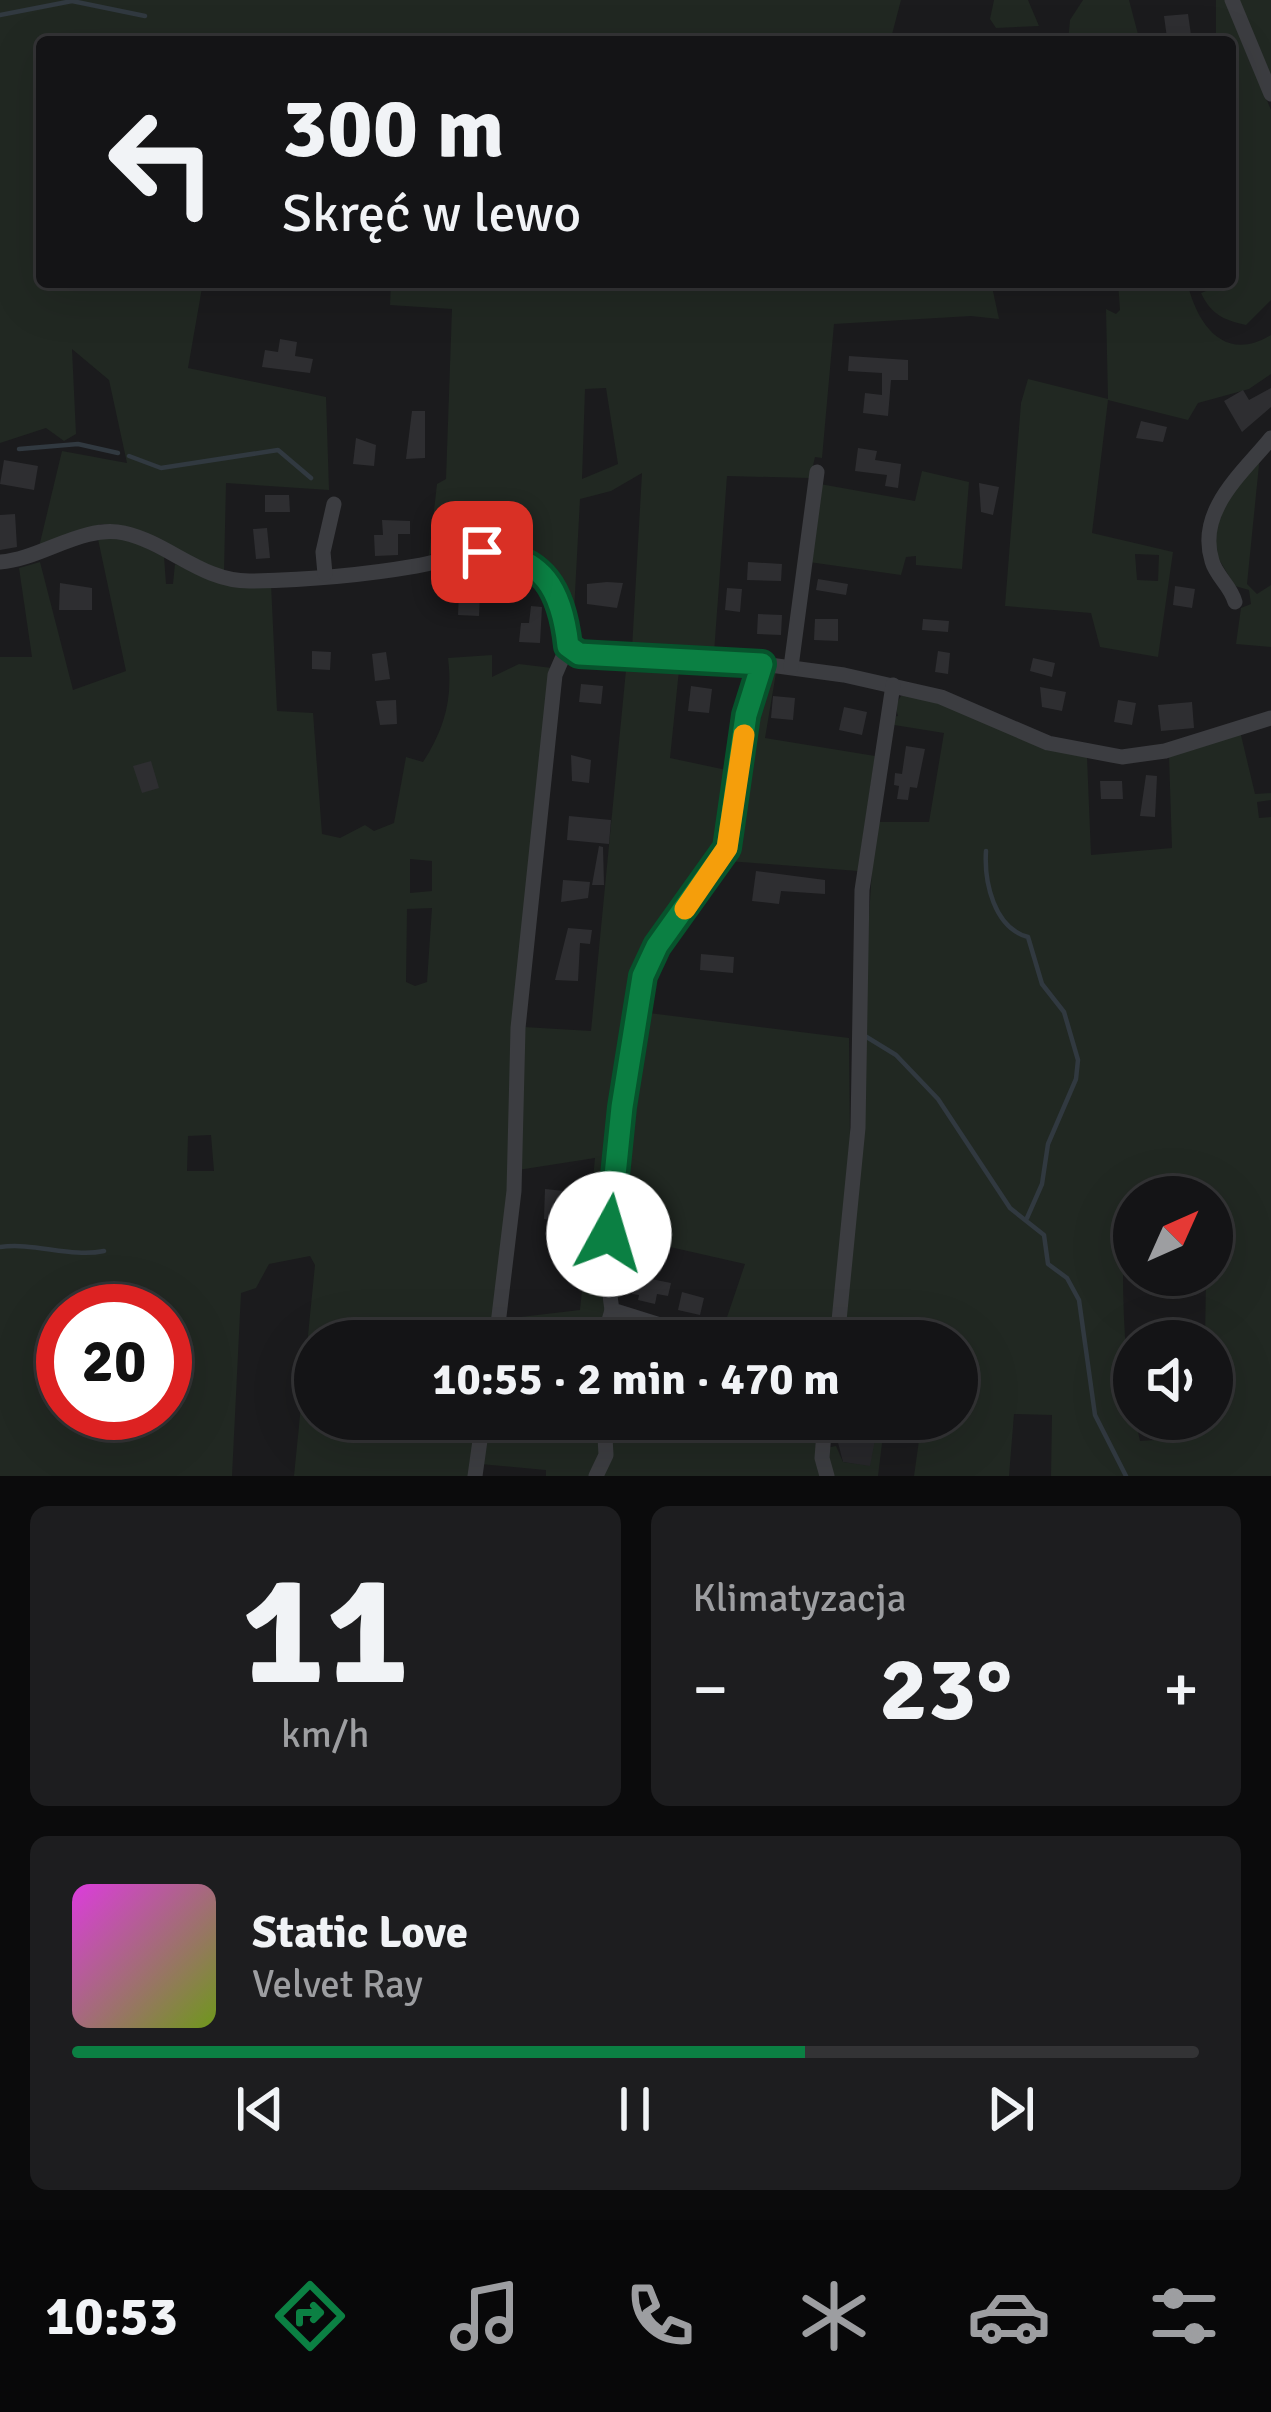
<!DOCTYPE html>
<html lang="pl">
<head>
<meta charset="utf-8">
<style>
  :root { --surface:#141416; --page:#1d1d1f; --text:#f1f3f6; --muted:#9d9ea1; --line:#333335; --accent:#0b8043 }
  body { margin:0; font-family:Signika,sans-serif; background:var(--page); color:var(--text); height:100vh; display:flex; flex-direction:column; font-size:45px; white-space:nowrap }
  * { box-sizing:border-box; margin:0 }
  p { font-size:39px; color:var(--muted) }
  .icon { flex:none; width:66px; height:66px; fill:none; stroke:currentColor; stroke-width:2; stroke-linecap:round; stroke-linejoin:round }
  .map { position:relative; height:1476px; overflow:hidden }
  .side { display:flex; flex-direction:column; gap:30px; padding:30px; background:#0b0b0c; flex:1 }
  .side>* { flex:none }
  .top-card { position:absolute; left:36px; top:36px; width:1200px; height:252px; border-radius:12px; box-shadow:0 12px 48px #0002,0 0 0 3px var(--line); background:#141416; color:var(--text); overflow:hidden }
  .needle { width:78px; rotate:45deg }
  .buttons { position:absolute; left:1113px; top:1176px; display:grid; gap:24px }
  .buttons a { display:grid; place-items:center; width:120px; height:120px; border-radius:50%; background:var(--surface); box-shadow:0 12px 48px #0002,0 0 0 3px var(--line); font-size:60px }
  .speed { position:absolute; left:36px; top:1284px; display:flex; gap:24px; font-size:60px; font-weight:700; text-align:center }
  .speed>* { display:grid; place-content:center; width:156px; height:156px; border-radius:50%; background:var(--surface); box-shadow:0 12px 48px #0002,0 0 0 3px var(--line); line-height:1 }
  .speed .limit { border:18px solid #d22; background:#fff; color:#111 }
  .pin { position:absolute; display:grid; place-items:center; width:102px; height:102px; color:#fff; margin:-51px; border-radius:24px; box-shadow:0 6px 18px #0006 }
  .me { position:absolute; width:132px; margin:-66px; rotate:6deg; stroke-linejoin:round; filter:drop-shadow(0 0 9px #0008) }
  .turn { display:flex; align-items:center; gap:42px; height:252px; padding:0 48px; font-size:54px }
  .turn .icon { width:156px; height:156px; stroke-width:2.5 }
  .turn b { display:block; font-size:84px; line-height:102px }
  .big { font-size:90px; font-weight:700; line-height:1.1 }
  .side .tile { flex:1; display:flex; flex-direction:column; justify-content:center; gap:18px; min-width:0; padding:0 42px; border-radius:18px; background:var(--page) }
  .side .dial { align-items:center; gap:0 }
  .dial b { font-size:156px; line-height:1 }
  .song { display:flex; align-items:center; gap:36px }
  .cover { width:144px; height:144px; border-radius:18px; background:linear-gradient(135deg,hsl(300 70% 55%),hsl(80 70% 35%)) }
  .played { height:12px; border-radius:6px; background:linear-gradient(90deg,var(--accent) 65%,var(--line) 65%) }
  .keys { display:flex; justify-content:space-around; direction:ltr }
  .heat { display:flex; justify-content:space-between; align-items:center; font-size:66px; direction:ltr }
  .side .tiles { flex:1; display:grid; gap:30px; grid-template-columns:1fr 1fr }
  .tile:last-child { grid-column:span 2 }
  .trip { position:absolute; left:294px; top:1320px; width:684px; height:120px; border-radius:60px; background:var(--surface); box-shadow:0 12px 48px #0002,0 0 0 3px var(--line); font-weight:700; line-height:120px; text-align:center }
  .tab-bar { display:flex; height:192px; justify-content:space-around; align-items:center; background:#080809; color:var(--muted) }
  .tab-bar .icon { width:84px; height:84px }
  .tab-bar .selected { color:var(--accent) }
  .tab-bar b { font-size:54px; color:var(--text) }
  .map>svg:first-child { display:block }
</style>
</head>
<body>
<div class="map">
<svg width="1271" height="1476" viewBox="0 0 1271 1476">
  <rect width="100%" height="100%" fill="#1b1b1d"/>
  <polygon fill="#27272a" points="832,1419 879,1419 871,1467 843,1462"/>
  <g fill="#212822" fill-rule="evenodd">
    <polygon points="0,0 901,0 890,42 42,42 42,282 203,282 188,368 326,397 329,490 226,483 224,572 120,525 101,524 39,547 62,451 127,463 109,380 72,349 76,434 64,441 46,428 0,443"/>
    <polygon points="994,0 1028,0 1039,26 996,28 990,19"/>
    <polygon points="1083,0 1129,0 1140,42 1068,42 1070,20"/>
    <path d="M 1216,0 L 1225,0 L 1271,110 L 1271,300 L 1246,325 C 1223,320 1211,314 1201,293 L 1230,282 L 1230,42 L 1216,42 Z"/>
    <polygon points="1235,0 1271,0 1271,80"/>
    <path d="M 391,282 L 991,282 L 999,319 L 971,316 L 834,324 L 822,458 L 815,457 L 810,478 L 727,476 L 714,653 L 632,649 L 642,473 L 611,491 L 580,499 L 574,612 L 532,554 C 501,546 456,535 429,555 L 437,484 L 446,479 L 452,309 L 390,305 ZM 606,388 L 618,464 L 582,479 L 585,389 Z"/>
    <path d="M 1118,282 L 1187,282 C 1197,323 1223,364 1271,335 L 1271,374 L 1249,389 L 1198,403 L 1188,420 L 1108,400 L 1092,533 L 1173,552 L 1158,657 L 1100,647 L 1091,613 L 1005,606 L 1021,403 L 1028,379 L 1108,399 L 1106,309 L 1116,314 L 1120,310 ZM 1135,554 L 1159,555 L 1158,581 L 1137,580 Z"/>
    <polygon points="1260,455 1247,584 1257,594 1271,585 1271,647 1236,644 1241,608 1251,604 1249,590 1235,586 1214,551 1222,499"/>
    <polygon points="922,471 969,482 962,569 916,565 916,556 906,557 901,575 809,562 820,484 915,501"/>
    <path d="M 98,539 L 128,539 L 164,557 L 166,584 L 173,584 L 175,564 L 216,580 L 271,584 L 277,711 L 313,713 L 322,834 L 340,838 L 365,825 L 374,831 L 394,823 L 406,757 L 423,762 C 445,728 453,698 448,658 L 492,655 L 492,677 L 519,664 L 552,668 L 509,1097 L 510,1189 L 491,1341 L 315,1341 L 315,1419 L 478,1419 L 469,1476 L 294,1476 L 315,1265 L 310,1256 L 269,1264 L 256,1288 L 241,1293 L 232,1476 L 0,1476 L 0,657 L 32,657 L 19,568 L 40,562 L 73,690 L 126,671 ZM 410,859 L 432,861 L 432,891 L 410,893 ZM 432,908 L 427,982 L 415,986 L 406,982 L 407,909 ZM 211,1135 L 214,1171 L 187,1171 L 188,1136 ZM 63,1311 L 165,1311 L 165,1413 L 63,1413 Z"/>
    <polygon points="626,670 679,670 670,758 736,772 725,845 648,955 603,1259 602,1298 614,1318 685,1341 500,1341 504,1319 580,1310 595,1158 518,1170 524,1027 591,1031"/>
    <path d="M 776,673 L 765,738 L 875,756 L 858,871 L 728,861 C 750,802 748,736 766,675 Z"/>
    <path d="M 901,696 C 961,695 1024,749 1087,757 L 1091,855 L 1172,848 L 1169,755 L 1240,731 L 1255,794 L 1271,793 L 1271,800 L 1257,802 L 1259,818 L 1271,817 L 1271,1476 L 1051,1476 L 1052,1415 L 1014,1414 L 1009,1476 L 914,1476 L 922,1419 L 957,1419 L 957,1341 L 842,1341 L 875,822 L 929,822 L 944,733 L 888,724 L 889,717 L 898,716 L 895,706 ZM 1134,1197 L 1212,1197 L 1212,1275 L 1202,1275 L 1206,1277 L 1205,1341 L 1212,1341 L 1212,1419 L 1185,1419 L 1182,1438 L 1140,1441 C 1127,1388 1123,1328 1123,1271 L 1134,1270 Z"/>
    <polygon points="641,1012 849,1038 850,1143 831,1341 750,1341 721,1335 745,1264 626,1237 617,1308 613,1302 627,1102"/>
    <polygon points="487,1419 819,1419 817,1456 824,1476 546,1476 546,1470 480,1464"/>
    <polygon points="879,1419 885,1419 878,1476 834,1476 826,1448 836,1446 843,1462 870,1466"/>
  </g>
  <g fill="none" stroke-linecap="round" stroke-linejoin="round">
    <g stroke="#313940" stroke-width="4.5">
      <polyline points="0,15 72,1 145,16"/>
      <polyline points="19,449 78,444 118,453"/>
      <polyline points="129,456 161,468 278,450 311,478"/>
      <path d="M 986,851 C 984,882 994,928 1028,937 L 1042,984 L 1064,1012 L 1078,1060 L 1076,1079 L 1048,1144 L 1042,1184 L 1027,1218"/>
      <polyline points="865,1036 896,1055 938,1099 1010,1208 1044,1235 1048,1264 1067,1278 1079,1300 1095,1415 1126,1476"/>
      <path d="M 0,1247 C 34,1242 71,1258 104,1251"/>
    </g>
  </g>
  <g fill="#2e2e31">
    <polygon points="1188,14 1191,35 1167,38 1164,16"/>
    <polygon points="280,339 297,342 295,356 313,359 310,373 262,367 265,350 278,352"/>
    <polygon points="849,356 908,360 908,380 891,380 888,416 863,413 865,393 882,395 882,373 848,371"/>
    <polygon points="1271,388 1271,407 1242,432 1224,401 1243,390 1249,400"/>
    <polygon points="412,411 425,411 425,458 406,459"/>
    <polygon points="1141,421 1167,427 1163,442 1136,438"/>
    <polygon points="356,438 376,445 374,466 353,464"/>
    <polygon points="858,448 877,451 875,460 901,464 898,488 885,486 887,475 855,471"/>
    <polygon points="4,460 38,466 34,490 0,484"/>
    <polygon points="979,483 999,487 993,515 981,512"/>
    <polygon points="265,495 289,495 290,512 265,512"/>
    <polygon points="15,514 17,547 0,550 0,515"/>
    <polygon points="382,520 410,521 410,534 398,534 398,555 375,556 374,535 383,535"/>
    <polygon points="267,528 270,558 256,559 253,529"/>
    <polygon points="748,562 782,564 781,581 747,580"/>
    <polygon points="818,579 848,584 846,595 816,590"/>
    <polygon points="607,582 623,583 617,608 587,604 587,584"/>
    <polygon points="60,583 92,588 92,610 59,610"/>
    <polygon points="1175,586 1195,589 1192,608 1173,605"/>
    <polygon points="727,588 742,589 740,612 725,610"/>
    <polygon points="459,593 480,594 479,616 458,615"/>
    <polygon points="531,606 542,607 540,643 519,642 521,623 529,623"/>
    <polygon points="758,614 782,615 781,635 757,634"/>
    <polygon points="815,619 838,619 838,641 814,640"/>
    <polygon points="923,619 949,621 948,632 922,630"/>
    <polygon points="312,651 331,652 330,670 312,669"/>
    <polygon points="938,651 950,653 948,674 935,672"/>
    <polygon points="386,652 390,679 375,681 372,654"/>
    <polygon points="1033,658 1055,663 1052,677 1030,671"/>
    <polygon points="581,684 603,686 601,704 579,702"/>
    <polygon points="691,686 712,689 709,713 688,711"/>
    <polygon points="1040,687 1066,692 1062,711 1042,707"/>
    <polygon points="773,696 795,698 793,720 771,718"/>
    <polygon points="396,700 397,724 380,725 376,701"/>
    <polygon points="1118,700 1136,703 1132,725 1114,722"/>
    <polygon points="1192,702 1194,728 1161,731 1158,705"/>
    <polygon points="844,707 867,712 862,735 839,730"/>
    <polygon points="906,746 925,749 917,788 910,787 908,800 897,799 899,786 894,785 895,773 902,774"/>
    <polygon points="571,755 591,760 589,783 572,781"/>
    <polygon points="151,761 159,788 142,793 133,766"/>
    <polygon points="1146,775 1157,776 1155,817 1140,816"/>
    <polygon points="1100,781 1122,781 1123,799 1101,799"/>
    <polygon points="569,816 611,820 609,844 567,840"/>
    <polygon points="599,846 603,847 604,885 592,885"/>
    <polygon points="756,871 825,880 825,894 781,891 779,904 752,901"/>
    <polygon points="563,880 590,882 588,898 561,902"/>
    <polygon points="568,928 592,930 590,944 580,943 578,981 555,980"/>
    <polygon points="701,954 734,957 733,973 700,970"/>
    <polygon points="545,1189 564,1191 561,1221 544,1219"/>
    <polygon points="636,1276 671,1283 668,1296 657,1294 655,1304 638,1300 639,1295 632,1294"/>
    <polygon points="682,1292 704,1298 700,1315 678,1310"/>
  </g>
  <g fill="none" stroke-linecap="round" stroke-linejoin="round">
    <g stroke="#3c3d41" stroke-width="15">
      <polyline points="1232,0 1271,94"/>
      <path d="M 0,562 C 41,559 83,524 124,533 C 169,543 202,582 251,581 C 305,580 364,575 416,566 C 445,561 477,546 507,554 C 552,566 564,604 568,645 L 579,654 L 762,664 L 844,675 L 941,697 L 1048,743 L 1122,757 L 1165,751 L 1271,718"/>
      <polyline points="325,574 323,552 334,504"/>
      <path d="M 1235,602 C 1231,586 1216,576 1212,561 C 1196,510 1244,472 1271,438"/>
      <polyline points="791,667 817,472"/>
      <polyline points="496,1341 514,1191 518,1028 555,675 568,645"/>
      <polyline points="603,1341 612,1310"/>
      <polyline points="711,1341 612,1310 606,1268 622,1107 643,976 657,946 727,848 746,715 762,664"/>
      <polyline points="837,1341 858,1128 862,890 893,685"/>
      <polyline points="825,1419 822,1458 827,1476"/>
      <polyline points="475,1476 483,1419"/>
      <polyline points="596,1476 606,1455 604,1419"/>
    </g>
  </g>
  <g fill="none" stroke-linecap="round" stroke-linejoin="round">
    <g stroke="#07532c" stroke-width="30">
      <path id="route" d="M 482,552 C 544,555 562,591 568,646 L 579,654 L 762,664 L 746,715 L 727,848 L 657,946 L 643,976 L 622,1107 L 609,1234"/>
    </g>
    <use href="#route" stroke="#0b8043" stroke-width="21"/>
    <polyline stroke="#f59e0b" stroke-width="21" points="685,909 727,848 744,735"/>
  </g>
</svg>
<div class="buttons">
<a><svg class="needle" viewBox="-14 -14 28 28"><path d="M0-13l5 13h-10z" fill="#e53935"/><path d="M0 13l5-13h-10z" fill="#9d9ea1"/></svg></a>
<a><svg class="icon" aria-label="sound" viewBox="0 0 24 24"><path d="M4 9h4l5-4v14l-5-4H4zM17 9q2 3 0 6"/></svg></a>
</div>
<div class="speed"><div class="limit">20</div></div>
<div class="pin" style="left:482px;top:552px;background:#d93025"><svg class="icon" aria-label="arrive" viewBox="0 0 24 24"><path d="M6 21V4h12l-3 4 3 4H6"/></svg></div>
<svg class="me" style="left:609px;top:1234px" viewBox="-20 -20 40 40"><circle r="19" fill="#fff"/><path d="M0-13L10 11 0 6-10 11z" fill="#0b8043"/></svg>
<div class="trip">10:55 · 2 min · 470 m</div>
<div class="top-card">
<div class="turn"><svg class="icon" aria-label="left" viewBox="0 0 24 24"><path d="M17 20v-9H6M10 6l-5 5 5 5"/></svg><div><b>300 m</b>Skręć w lewo</div></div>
</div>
</div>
<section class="side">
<div class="tiles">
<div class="tile dial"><b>11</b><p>km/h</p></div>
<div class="tile"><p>Klimatyzacja</p>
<div class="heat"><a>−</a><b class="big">23°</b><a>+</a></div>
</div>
<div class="tile">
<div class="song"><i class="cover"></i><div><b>Static Love</b><p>Velvet Ray</p></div></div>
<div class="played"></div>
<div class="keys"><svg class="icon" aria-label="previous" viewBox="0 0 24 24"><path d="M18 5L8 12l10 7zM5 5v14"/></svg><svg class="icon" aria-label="pause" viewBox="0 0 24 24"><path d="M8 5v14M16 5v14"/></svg><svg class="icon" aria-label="next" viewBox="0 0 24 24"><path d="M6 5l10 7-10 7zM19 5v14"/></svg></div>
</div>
</div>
</section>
<nav class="tab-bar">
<b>10:53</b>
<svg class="icon selected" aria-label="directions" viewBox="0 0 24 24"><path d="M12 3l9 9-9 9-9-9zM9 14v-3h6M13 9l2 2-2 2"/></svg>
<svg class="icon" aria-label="music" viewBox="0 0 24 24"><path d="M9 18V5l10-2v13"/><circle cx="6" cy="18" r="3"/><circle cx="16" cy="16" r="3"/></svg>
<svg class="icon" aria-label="phone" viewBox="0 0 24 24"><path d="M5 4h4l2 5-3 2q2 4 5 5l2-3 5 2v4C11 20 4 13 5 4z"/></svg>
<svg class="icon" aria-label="climate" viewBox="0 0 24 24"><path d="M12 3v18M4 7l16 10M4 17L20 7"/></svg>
<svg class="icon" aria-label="car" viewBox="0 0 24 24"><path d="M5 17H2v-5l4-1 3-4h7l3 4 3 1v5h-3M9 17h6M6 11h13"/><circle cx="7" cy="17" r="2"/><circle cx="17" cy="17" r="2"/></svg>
<svg class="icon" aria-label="filters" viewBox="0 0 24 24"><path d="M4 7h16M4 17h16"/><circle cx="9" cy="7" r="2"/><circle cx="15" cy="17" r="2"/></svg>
</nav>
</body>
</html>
